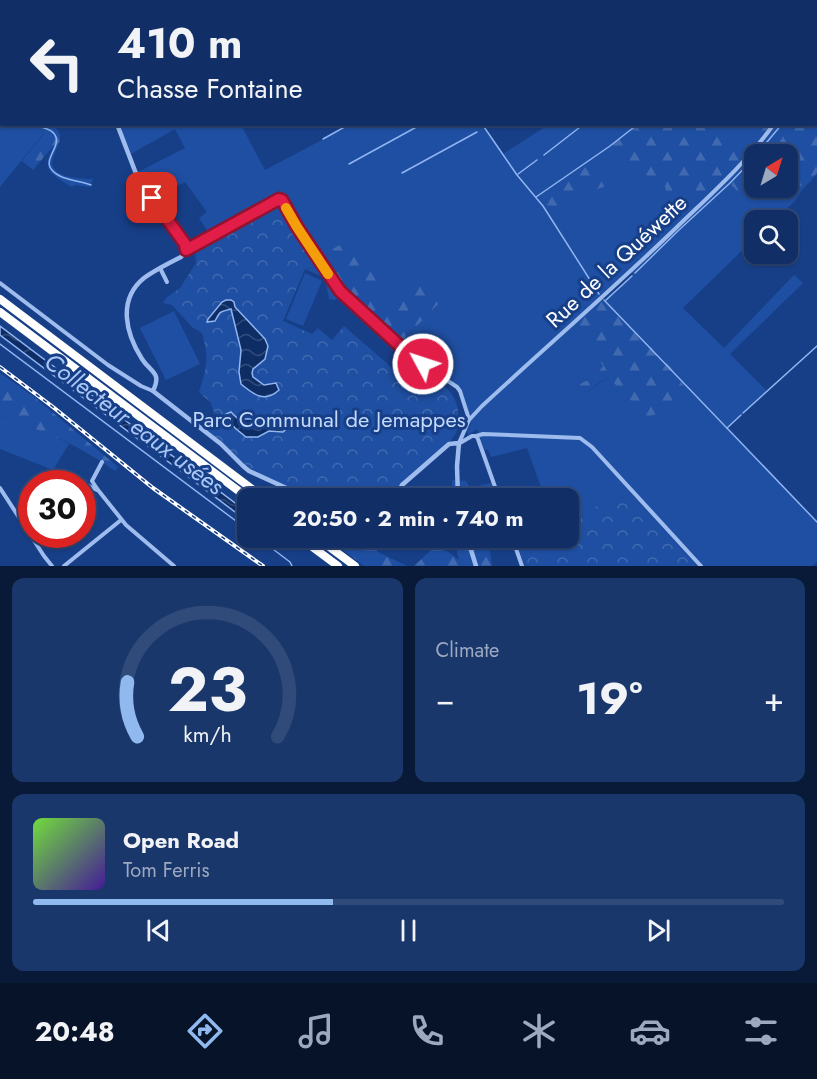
<!DOCTYPE html>
<html lang="en">
<head>
<meta charset="utf-8">
<style>
  :root { --surface:#112f66; --page:#1a376c; --text:#f1f3f6; --muted:#9ca9bf; --line:#304a7a; --accent:#90b9f0 }
  body { margin:0; font-family:Jost,sans-serif; background:var(--page); color:var(--text); height:100vh; display:flex; flex-direction:column; font-size:22px; white-space:nowrap }
  * { box-sizing:border-box; margin:0 }
  p { font-size:20px; color:var(--muted) }
  .icon { flex:none; width:33px; height:33px; fill:none; stroke:currentColor; stroke-width:2; stroke-linecap:round; stroke-linejoin:round }
  .map { position:relative; height:566px; overflow:hidden }
  .panel { display:flex; flex-direction:column; gap:12px; padding:12px; background:#091a38; flex:1 }
  .panel>* { flex:none }
  .banner { position:absolute; left:0px; top:0px; width:818px; height:126px; box-shadow:0 2px 4px #0004,0 0 0 2px var(--line); background:#112f66; color:var(--text); overflow:hidden }
  .needle { width:39px; rotate:38deg }
  .tools { position:absolute; left:744px; top:144px; display:grid; gap:12px }
  .tools a { display:grid; place-items:center; width:54px; height:54px; border-radius:12px; background:var(--surface); box-shadow:0 2px 4px #0004,0 0 0 2px var(--line); font-size:30px }
  .speed { position:absolute; left:18px; top:470px; display:flex; gap:12px; font-size:30px; font-weight:700; text-align:center }
  .speed>* { display:grid; place-content:center; width:78px; height:78px; border-radius:50%; background:var(--surface); box-shadow:0 2px 4px #0004,0 0 0 2px var(--line); line-height:1 }
  .speed .limit { border:9px solid #d22; background:#fff; color:#111 }
  .pin { position:absolute; display:grid; place-items:center; width:51px; height:51px; color:#fff; margin:-26px; border-radius:12px; box-shadow:0 3px 9px #0006 }
  .me { position:absolute; width:66px; margin:-33px; rotate:310deg; stroke-linejoin:round; filter:drop-shadow(0 0 4px #0008) }
  .turn { display:flex; align-items:center; gap:21px; height:126px; padding:0 18px; font-size:27px }
  .turn .icon { width:78px; height:78px; stroke-width:2.5 }
  .turn b { display:block; font-size:42px; line-height:51px }
  .big { font-size:45px; font-weight:700; line-height:1.1 }
  .panel .card { flex:1; display:flex; flex-direction:column; justify-content:center; gap:9px; min-width:0; padding:0 21px; border-radius:12px; background:var(--page) }
  .panel .dial { align-items:center; gap:0 }
  .dial svg { height:156px; overflow:visible; fill:none; stroke:var(--line); stroke-width:7; stroke-linecap:round; text-anchor:middle }
  .dial text { fill:var(--text); stroke:none }
  .song { display:flex; align-items:center; gap:18px }
  .cover { width:72px; height:72px; border-radius:9px; background:linear-gradient(135deg,hsl(100 70% 55%),hsl(260 70% 35%)) }
  .played { height:6px; border-radius:3px; background:linear-gradient(90deg,var(--accent) 40%,var(--line) 40%) }
  .keys { display:flex; justify-content:space-around; direction:ltr }
  .heat { display:flex; justify-content:space-between; align-items:center; font-size:33px; direction:ltr }
  .panel .tiles { flex:1; display:grid; gap:12px; grid-template-columns:1fr 1fr }
  .card:last-child { grid-column:span 2 }
  .trip { position:absolute; left:237px; top:488px; width:342px; height:60px; border-radius:12px; background:var(--surface); box-shadow:0 2px 4px #0004,0 0 0 2px var(--line); font-weight:700; line-height:60px; text-align:center }
  .tab-bar { display:flex; height:96px; justify-content:space-around; align-items:center; background:#071329; color:var(--muted) }
  .tab-bar .icon { width:42px; height:42px }
  .tab-bar .selected { color:var(--accent) }
  .tab-bar b { font-size:27px; color:var(--text) }
  .map>svg:first-child { display:block }
</style>
</head>
<body>
<div class="map">
<svg width="817" height="566" viewBox="0 0 817 566">
  <defs>
    <pattern id="forest-firs" width="22" height="20" patternUnits="userSpaceOnUse" patternTransform="scale(1.5)"><rect width="22" height="20" fill="#1f4fa2"/><path d="M5 1l3.5 6h-7zM16 11l3.5 6h-7z" fill="#4169b0"/></pattern>
    <pattern id="park-crowns" width="20" height="18" patternUnits="userSpaceOnUse" patternTransform="scale(1.5)"><rect width="20" height="18" fill="#1f4fa2"/><path d="M2 6a3 3 0 1 1 6 0M12 15a3 3 0 1 1 6 0" fill="none" stroke="#4169b0"/></pattern>
    <pattern id="water-waves" width="16" height="10" patternUnits="userSpaceOnUse" patternTransform="scale(1.5)"><rect width="16" height="10" fill="#0e2d65"/><path d="M0 5q4-4 8 0t8 0" fill="none" stroke="#324c7c"/></pattern>
  </defs>
  <rect width="100%" height="100%" fill="#173f88"/>
  <g fill="#1f4fa2" fill-rule="evenodd">
    <path d="M 711,0 L 817,0 L 817,173 L 802,190 L 795,201 L 774,220 L 754,220 L 754,239 L 683,308 L 724,348 L 794,275 L 803,283 L 730,354 L 767,391 L 728,427 L 817,522 L 817,562 L 812,566 L 697,566 L 631,494 L 569,516 L 568,498 L 545,498 L 527,448 L 491,457 L 488,450 L 485,450 L 477,429 L 468,435 L 467,431 L 471,424 L 460,391 L 423,364 L 344,295 L 335,300 L 329,299 L 325,278 L 305,269 L 315,267 L 278,198 L 210,235 L 199,218 L 207,212 L 185,182 L 152,198 L 136,173 L 185,148 L 175,129 L 131,154 L 119,125 L 241,125 L 265,170 L 350,125 L 482,125 L 503,154 L 548,125 L 816,124 L 816,2 L 709,1 ZM 754,154 L 788,154 L 788,188 L 754,188 ZM 631,272 L 633,274 L 604,300 L 639,336 L 659,333 L 648,346 L 673,409 L 663,412 L 610,379 L 602,381 L 584,395 L 586,380 C 593,380 599,372 603,366 L 573,324 Z"/>
    <polygon points="0,114 1,115 2,124 35,125 45,127 44,133 0,187"/>
    <path d="M 59,143 C 57,149 53,156 52,162 C 51,178 82,179 93,179 L 90,187 L 76,185 L 71,187 C 50,172 41,172 54,145 Z"/>
    <polygon points="305,273 322,281 303,326 286,319"/>
    <polygon points="174,311 200,364 166,380 140,328"/>
    <polygon points="0,416 44,431 69,444 53,470 0,449"/>
  </g>
  <g fill="url(#forest-firs)">
    <polygon points="787,0 817,0 817,173 809,183 786,191 781,188 788,188 788,154 754,154 754,188 759,188 743,196 730,184 680,229 655,200 662,197 666,190 663,181 632,171 610,146 638,125 717,125 743,159 765,125 816,124 816,2 786,1"/>
    <path d="M 53,126 C 59,130 62,136 59,143 L 54,145 L 33,170 L 22,161 L 44,134 L 45,127 Z"/>
    <polygon points="593,162 600,162 613,176 606,186 571,199 573,206 556,228 537,199"/>
    <path d="M 342,244 L 375,273 L 379,296 C 398,303 415,288 431,279 L 445,297 L 399,344 L 340,292 L 315,254 L 325,253 Z"/>
    <path d="M 602,298 L 639,336 C 646,333 652,334 660,333 L 648,346 L 653,348 L 677,374 L 688,394 L 673,409 L 647,417 L 610,379 L 601,381 L 584,395 L 577,395 L 574,392 C 580,382 584,383 592,377 C 597,374 600,370 603,366 L 572,324 Z"/>
    <path d="M 0,373 L 33,396 L 118,467 L 115,471 C 80,445 41,430 0,416 Z"/>
    <polygon points="452,480 466,481 469,488 491,483 496,498 452,498"/>
    <polygon points="326,537 361,537 378,552 407,566 364,566"/>
    <polygon points="454,537 503,537 483,543 485,550 490,551 492,566 414,566 429,552 432,540 459,560"/>
  </g>
  <g fill="url(#park-crowns)">
    <path d="M 281,202 L 315,267 L 305,269 L 283,321 L 312,334 L 318,328 L 332,340 L 344,326 L 413,386 C 419,383 425,381 432,382 C 454,384 464,413 456,432 C 455,436 451,439 449,444 L 402,485 L 397,494 L 389,494 L 387,498 L 310,498 L 250,471 L 204,430 L 215,416 L 211,403 L 199,392 C 207,367 209,359 202,333 L 192,327 L 172,305 L 163,303 L 166,298 L 180,288 L 196,263 L 195,251 Z"/>
    <polygon points="631,494 697,566 525,566 514,537 568,537 569,516"/>
  </g>
  <g fill="url(#water-waves)" stroke="#90b5f1" stroke-width="1.5">
    <path d="M 226,300 L 231,300 L 234,302 L 235,307 L 265,339 L 268,346 L 265,359 L 253,369 L 252,373 L 253,377 L 264,385 L 276,383 L 279,390 C 265,403 254,395 241,384 L 239,372 L 241,350 L 231,309 C 220,312 221,310 215,321 L 207,322 L 208,319 L 222,302 Z"/>
    <polygon points="0,326 247,512 247,521 0,335"/>
    <polygon points="231,412 237,418 241,419 254,419 272,424 282,423 285,430 283,432 269,431 258,437 246,437 235,428 225,416 226,414"/>
  </g>
  <g fill="none" stroke-linecap="round" stroke-linejoin="round">
    <g stroke="#90b5f1" stroke-width="1.5">
      <polyline points="410,0 410,2"/>
      <polyline points="47,2 48,0"/>
      <polyline points="267,2 269,0"/>
      <polyline points="320,2 322,0"/>
      <polyline points="377,2 379,0"/>
      <polyline points="790,2 806,0"/>
      <polyline points="0,33 2,32"/>
      <polyline points="816,88 817,87"/>
      <polyline points="0,112 2,113"/>
      <path d="M 25,124 C 33,127 50,126 55,135 C 62,146 42,160 52,170 C 61,181 80,180 91,185"/>
      <polyline points="482,124 517,175 543,206 599,294"/>
      <polyline points="323,139 350,124"/>
      <polyline points="757,154 782,124"/>
      <polyline points="544,155 584,124"/>
      <polyline points="349,164 422,124"/>
      <polyline points="402,173 477,132"/>
      <polyline points="518,174 537,160"/>
      <polyline points="536,197 610,146 638,124"/>
      <polyline points="635,273 680,229 730,183 754,158"/>
      <polyline points="604,300 817,522"/>
      <polyline points="606,300 632,276"/>
      <polyline points="0,344 248,530"/>
      <polyline points="743,413 817,346"/>
      <polyline points="727,428 741,415"/>
      <polyline points="257,537 290,562 292,566"/>
    </g>
    <g stroke="#9ebcee" stroke-width="4">
      <polyline points="729,0 730,2"/>
      <polyline points="568,2 568,0"/>
      <polyline points="816,78 817,77"/>
      <polyline points="186,251 280,199 297,227 340,292 413,358 457,387 460,391 469,419"/>
      <polyline points="160,268 167,282"/>
      <polyline points="0,283 108,365 141,386 153,391"/>
      <polyline points="476,436 483,434 580,438 592,447 701,566"/>
      <path d="M 459,443 L 469,420 L 482,406 C 547,346 614,288 677,227 C 711,194 746,163 774,124"/>
      <polyline points="460,443 472,436 476,436 478,439 499,498"/>
      <polyline points="102,462 92,481 98,490 126,525 174,566"/>
      <polyline points="83,483 97,490"/>
      <polyline points="0,488 44,556 52,566"/>
      <polyline points="512,537 522,566"/>
      <polyline points="64,566 121,520"/>
    </g>
    <g stroke="#9ebcee" stroke-width="4.5">
      <path d="M 117,124 L 135,171 L 144,187 L 185,244 C 186,250 185,253 181,257 C 169,263 155,270 144,278 C 117,300 126,334 142,359 C 151,373 162,372 153,391 L 221,444 L 243,466 L 249,471 L 308,498"/>
      <polyline points="395,498 402,485 449,444 459,443 457,466 458,498"/>
      <path d="M 360,537 L 376,548 C 382,547 382,542 384,537"/>
      <polyline points="467,537 476,566"/>
    </g>
    <g stroke="#cbdbfa" stroke-width="5">
      <polyline points="77,2 79,0"/>
      <polyline points="0,62 2,61"/>
    </g>
    <g stroke="#fff" stroke-width="8">
      <polyline points="0,299 264,498"/>
      <polyline points="0,312 248,498"/>
      <polyline points="299,537 338,566"/>
      <polyline points="316,537 355,566"/>
    </g>
    <g stroke="#fff" stroke-width="4">
      <polyline id="rail" points="0,367 53,407 153,488 263,566"/>
    </g>
    <use href="#rail" stroke="#173f88" stroke-width="1.5" stroke-dasharray="4.5" stroke-linecap="butt"/>
  </g>
  <g fill="none" stroke-linecap="round" stroke-linejoin="round">
    <g stroke="#92132f" stroke-width="15">
      <polyline id="route" points="152,198 185,244 186,250 279,199 282,200 297,227 340,291 413,358 423,364"/>
    </g>
    <use href="#route" stroke="#e11d48" stroke-width="10"/>
    <polyline stroke="#f59e0b" stroke-width="10" points="286,208 297,227 328,274"/>
  </g>
  <g text-anchor="middle" stroke-width="6" stroke-linejoin="round" paint-order="stroke">
    <g font-size="22" fill="#fff" stroke="#173f88">
      <text transform="translate(616 261) rotate(-43)" y="8">Rue de la Quéwette</text>
    </g>
    <g font-size="22" fill="#c4d8fa" stroke="#173f88">
      <text x="329" y="427">Parc Communal de Jemappes</text>
    </g>
    <g font-size="24" font-style="italic" fill="#a9c6f5" stroke="#173f88">
      <text transform="translate(134 424) rotate(37)" y="8">Collecteur eaux usées</text>
    </g>
  </g>
</svg>
<div class="tools">
<a><svg class="needle" viewBox="-14 -14 28 28"><path d="M0-13l5 13h-10z" fill="#e53935"/><path d="M0 13l5-13h-10z" fill="#9ca9bf"/></svg></a>
<a><svg class="icon" aria-label="search" viewBox="0 0 24 24"><circle cx="10" cy="10" r="6"/><path d="M15 15l6 6"/></svg></a>
</div>
<div class="speed"><div class="limit">30</div></div>
<div class="pin" style="left:152px;top:198px;background:#d93025"><svg class="icon" aria-label="arrive" viewBox="0 0 24 24"><path d="M6 21V4h12l-3 4 3 4H6"/></svg></div>
<svg class="me" style="left:423px;top:364px" viewBox="-20 -20 40 40"><circle r="17" fill="#e11d48" stroke="#fff" stroke-width="3"/><path d="M0-11L8 9 0 5-8 9z" fill="#fff"/></svg>
<div class="trip">20:50 · 2 min · 740 m</div>
<div class="banner">
<div class="turn"><svg class="icon" aria-label="left" viewBox="0 0 24 24"><path d="M17 20v-9H6M10 6l-5 5 5 5"/></svg><div><b>410 m</b>Chasse Fontaine</div></div>
</div>
</div>
<section class="panel">
<div class="tiles">
<div class="card dial"><svg viewBox="0 0 100 80">
<path d="M14 69A42 42 0 1 1 86 69"/>
<path d="M14 69A42 42 0 0 1 9 41" stroke="#90b9f0"/>
<text x="50" y="56" font-size="32" font-weight="700">23</text>
<text x="50" y="72" font-size="11">km/h</text>
</svg></div>
<div class="card"><p>Climate</p>
<div class="heat"><a>−</a><b class="big">19°</b><a>+</a></div>
</div>
<div class="card">
<div class="song"><i class="cover"></i><div><b>Open Road</b><p>Tom Ferris</p></div></div>
<div class="played"></div>
<div class="keys"><svg class="icon" aria-label="previous" viewBox="0 0 24 24"><path d="M18 5L8 12l10 7zM5 5v14"/></svg><svg class="icon" aria-label="pause" viewBox="0 0 24 24"><path d="M8 5v14M16 5v14"/></svg><svg class="icon" aria-label="next" viewBox="0 0 24 24"><path d="M6 5l10 7-10 7zM19 5v14"/></svg></div>
</div>
</div>
</section>
<nav class="tab-bar">
<b>20:48</b>
<svg class="icon selected" aria-label="directions" viewBox="0 0 24 24"><path d="M12 3l9 9-9 9-9-9zM9 14v-3h6M13 9l2 2-2 2"/></svg>
<svg class="icon" aria-label="music" viewBox="0 0 24 24"><path d="M9 18V5l10-2v13"/><circle cx="6" cy="18" r="3"/><circle cx="16" cy="16" r="3"/></svg>
<svg class="icon" aria-label="phone" viewBox="0 0 24 24"><path d="M5 4h4l2 5-3 2q2 4 5 5l2-3 5 2v4C11 20 4 13 5 4z"/></svg>
<svg class="icon" aria-label="climate" viewBox="0 0 24 24"><path d="M12 3v18M4 7l16 10M4 17L20 7"/></svg>
<svg class="icon" aria-label="car" viewBox="0 0 24 24"><path d="M5 17H2v-5l4-1 3-4h7l3 4 3 1v5h-3M9 17h6M6 11h13"/><circle cx="7" cy="17" r="2"/><circle cx="17" cy="17" r="2"/></svg>
<svg class="icon" aria-label="filters" viewBox="0 0 24 24"><path d="M4 7h16M4 17h16"/><circle cx="9" cy="7" r="2"/><circle cx="15" cy="17" r="2"/></svg>
</nav>
</body>
</html>
